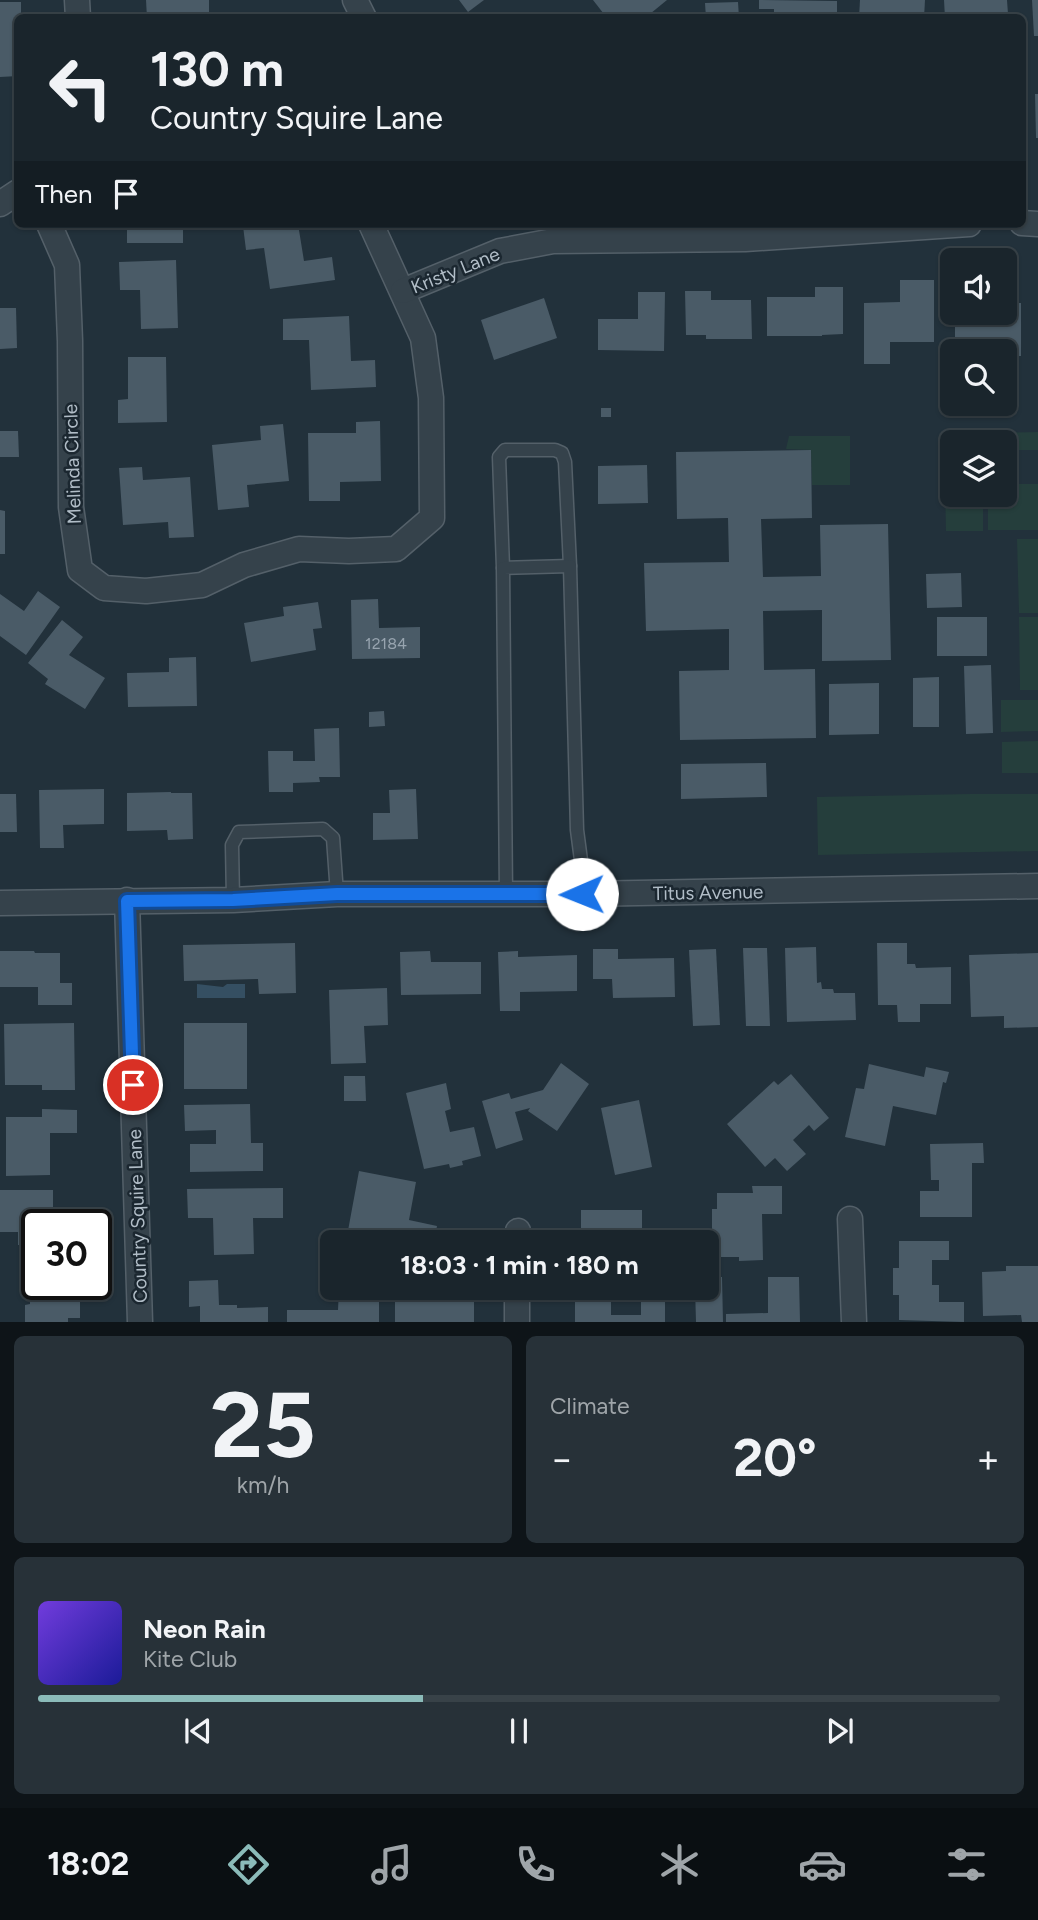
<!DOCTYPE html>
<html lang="en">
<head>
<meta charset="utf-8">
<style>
  :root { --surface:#1a252c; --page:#273138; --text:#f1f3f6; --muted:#9fa5a9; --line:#384248; --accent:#8bbbb9 }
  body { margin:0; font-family:Figtree,sans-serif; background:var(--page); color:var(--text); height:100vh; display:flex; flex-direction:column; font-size:26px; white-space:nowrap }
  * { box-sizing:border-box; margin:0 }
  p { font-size:23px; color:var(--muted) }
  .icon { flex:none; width:38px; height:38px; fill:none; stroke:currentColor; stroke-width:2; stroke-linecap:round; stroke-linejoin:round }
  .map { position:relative; height:1322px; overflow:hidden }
  .panel { display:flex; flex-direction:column; gap:14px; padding:14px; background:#0e1418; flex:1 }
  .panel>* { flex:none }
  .banner { position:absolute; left:14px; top:14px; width:1012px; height:214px; border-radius:10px; box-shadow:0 2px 5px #0004,0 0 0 2px var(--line); background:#1a252c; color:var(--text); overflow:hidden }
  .controls { position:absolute; left:940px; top:248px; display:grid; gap:14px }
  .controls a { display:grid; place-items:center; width:77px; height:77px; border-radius:10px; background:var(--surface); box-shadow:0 2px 5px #0004,0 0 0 2px var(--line); font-size:35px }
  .speed { position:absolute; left:21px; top:1209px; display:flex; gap:14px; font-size:35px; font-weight:700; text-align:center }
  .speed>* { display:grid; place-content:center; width:91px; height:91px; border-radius:50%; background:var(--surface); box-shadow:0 2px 5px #0004,0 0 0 2px var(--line); line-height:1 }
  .speed .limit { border:4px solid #111; border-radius:10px; background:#fff; color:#111 }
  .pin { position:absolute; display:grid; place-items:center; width:60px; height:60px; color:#fff; margin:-30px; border:4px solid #fff; border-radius:50%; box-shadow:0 2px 7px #0007 }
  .me { position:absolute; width:77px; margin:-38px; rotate:269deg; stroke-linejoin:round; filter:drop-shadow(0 0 5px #0008) }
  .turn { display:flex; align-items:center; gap:24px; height:147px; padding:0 21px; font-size:32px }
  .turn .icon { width:91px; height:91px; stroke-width:2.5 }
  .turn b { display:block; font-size:49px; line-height:60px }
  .then { display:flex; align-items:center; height:66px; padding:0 21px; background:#0003; gap:14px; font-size:26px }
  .big { font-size:52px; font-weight:700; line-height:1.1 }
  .panel .tile { flex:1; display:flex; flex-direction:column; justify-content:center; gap:10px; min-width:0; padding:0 24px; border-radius:10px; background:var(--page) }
  .panel .dial { align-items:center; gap:0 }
  .dial b { font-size:91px; line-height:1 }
  .song { display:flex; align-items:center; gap:21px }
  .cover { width:84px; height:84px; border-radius:10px; background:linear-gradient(135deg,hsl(260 70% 55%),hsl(240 70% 35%)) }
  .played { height:7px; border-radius:4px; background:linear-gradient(90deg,var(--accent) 40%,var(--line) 40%) }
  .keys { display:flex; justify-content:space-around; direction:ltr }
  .heat { display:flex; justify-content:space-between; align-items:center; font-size:38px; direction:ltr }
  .panel .tiles { flex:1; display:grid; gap:14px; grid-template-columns:1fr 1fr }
  .tile:last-child { grid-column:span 2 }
  .trip { position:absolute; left:320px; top:1230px; width:399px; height:70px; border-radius:10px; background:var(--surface); box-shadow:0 2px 5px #0004,0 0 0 2px var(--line); font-weight:700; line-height:70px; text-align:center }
  .tabs { display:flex; height:112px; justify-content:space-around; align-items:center; background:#0a0f12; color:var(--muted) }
  .tabs .icon { width:49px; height:49px }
  .tabs .active { color:var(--accent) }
  .tabs b { font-size:32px; color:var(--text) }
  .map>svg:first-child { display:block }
</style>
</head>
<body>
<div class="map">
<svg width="1038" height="1322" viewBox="0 0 1038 1322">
  <rect width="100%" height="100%" fill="#22313b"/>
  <g fill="#253e3c">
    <polygon points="1038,432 1038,450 1005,450 1004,443 982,443 982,433"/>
    <polygon points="789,436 850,436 850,485 812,485 811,450 786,449"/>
    <polygon points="1005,484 1038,484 1038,530 988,530 988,495 1004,495"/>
    <polygon points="945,485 952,485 952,495 983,495 983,531 946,531"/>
    <polygon points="1017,539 1038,539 1038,613 1019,613"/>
    <polygon points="1019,617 1038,617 1038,690 1020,690"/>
    <polygon points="1001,700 1038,700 1038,731 1001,732"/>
    <polygon points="1038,741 1038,773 1002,773 1002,742"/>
    <polygon points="970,794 1038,794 1038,851 818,855 817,797"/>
  </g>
  <polygon fill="#354f62" points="197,984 223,987 227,984 245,984 245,998 197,998"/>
  <g fill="#4a5b67">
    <polygon points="146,0 209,0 209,17 147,18"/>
    <polygon points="459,0 484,0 468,12"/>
    <polygon points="593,0 667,0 645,18 607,18"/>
    <polygon points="759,0 837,1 837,18 774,18 774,9 759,9"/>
    <polygon points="860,0 925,0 924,18 859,18"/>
    <polygon points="944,0 1007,0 1008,14 1012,15 1012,18 945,18"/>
    <polygon points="1032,0 1038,0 1038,36 1034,36"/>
    <polygon points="0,2 21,2 21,18 18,18 18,76 0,77"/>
    <polygon points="738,2 739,18 706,18 705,3"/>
    <polygon points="1035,94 1038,94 1038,138 1036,138"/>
    <rect x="127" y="224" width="56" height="19"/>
    <polygon points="259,224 298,224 304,261 332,257 335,280 270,289 264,248 246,250 243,226"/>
    <polygon points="176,260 178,328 141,329 140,290 120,290 119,262"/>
    <polygon points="900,280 934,280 934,342 890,342 890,364 864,364 864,303 900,302"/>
    <polygon points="815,287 843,287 843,334 822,335 822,336 767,336 767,297 815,297"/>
    <polygon points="685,291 711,291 711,300 751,300 752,339 706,339 706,335 686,335"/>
    <polygon points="638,292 665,292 664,351 598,350 598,319 638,319"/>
    <polygon points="544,298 557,338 494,360 481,320"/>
    <polygon points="1004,303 1021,303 1021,356 1004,356 1004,352 1000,352 1000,340 955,340 955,313 1004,313"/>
    <polygon points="0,308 16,308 17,348 0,349"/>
    <polygon points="349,316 351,361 375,360 376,387 311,390 309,340 283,340 283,319"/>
    <polygon points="128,357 166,357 167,422 118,423 118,400 128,399"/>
    <rect x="601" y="408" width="10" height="9"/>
    <polygon points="380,421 381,481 340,482 340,501 309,501 308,433 356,433 356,422"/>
    <polygon points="283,424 289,481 247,485 249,507 218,510 212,445 261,440 260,426"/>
    <polygon points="0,431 18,431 19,457 0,457"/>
    <polygon points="811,450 812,518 761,519 763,577 821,576 820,525 888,524 891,660 822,661 822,610 763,611 764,670 815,669 816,738 680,740 679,671 729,670 729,629 646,631 644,563 729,562 728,518 677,519 676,452"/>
    <polygon points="647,465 648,503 598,504 598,466"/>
    <polygon points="142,467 143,480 190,477 194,537 169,538 168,522 123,525 119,468"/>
    <polygon points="0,510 5,511 5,554 0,554"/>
    <polygon points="961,573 962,607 927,608 926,574"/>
    <polygon points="38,591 60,607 26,655 0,636 0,594 24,611"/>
    <polygon points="378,599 379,628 420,627 420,658 352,659 351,600"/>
    <polygon points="318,602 322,628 313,629 316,650 251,662 244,623 284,616 283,607"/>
    <rect x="937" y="617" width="50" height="39"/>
    <polygon points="62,620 83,637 69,655 105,678 85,709 45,684 48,679 28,663"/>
    <polygon points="196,657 197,706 128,707 127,673 169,672 169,658"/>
    <polygon points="991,665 993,733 966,734 964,666"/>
    <polygon points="939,677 939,727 913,727 913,678"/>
    <polygon points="879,683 879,734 829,735 829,684"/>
    <polygon points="384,711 385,726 369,727 369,712"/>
    <polygon points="339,728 340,777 319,777 320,782 293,783 293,792 269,792 268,751 293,751 293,761 315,761 314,729"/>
    <polygon points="766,763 767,797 681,799 681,764"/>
    <polygon points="104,789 104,824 63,825 64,848 40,848 39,790"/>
    <polygon points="416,789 418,839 373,840 373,813 390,813 389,790"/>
    <polygon points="171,792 171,793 192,793 193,839 168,840 167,830 127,831 127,793"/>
    <polygon points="0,794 16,794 17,832 0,832"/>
    <polygon points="295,943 296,993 259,994 258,979 184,981 183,945"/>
    <polygon points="877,943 907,943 907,964 915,964 916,968 951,967 951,1004 920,1004 920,1022 898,1022 897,1005 878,1005"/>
    <polygon points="816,947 817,983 821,982 822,989 833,989 834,993 855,993 856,1020 787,1022 785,948"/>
    <polygon points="743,948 767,948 770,1026 746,1026"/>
    <polygon points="593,949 618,949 618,959 674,958 675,997 613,998 612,979 593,979"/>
    <polygon points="716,949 720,1025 693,1026 689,950"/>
    <polygon points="0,951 34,951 35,953 60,953 60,983 72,983 72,1005 38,1005 38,987 0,987"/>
    <polygon points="430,951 431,962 481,962 481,994 401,995 400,952"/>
    <polygon points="518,951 518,957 577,955 577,991 520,992 520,1011 500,1011 498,952"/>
    <polygon points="1038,953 1038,1027 1004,1028 1004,1016 971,1017 969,955"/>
    <polygon points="387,988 388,1025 364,1026 366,1063 331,1064 329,990"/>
    <polygon points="74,1023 75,1090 42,1090 42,1085 5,1085 4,1024"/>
    <rect x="184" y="1023" width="63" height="66"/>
    <polygon points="561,1063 589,1084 557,1131 528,1111 530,1108 515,1112 523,1140 496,1149 482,1101 509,1093 511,1099 543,1090"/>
    <polygon points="869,1064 924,1077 926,1067 949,1072 946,1083 943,1082 936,1115 893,1106 885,1146 845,1137 856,1088 864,1089"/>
    <polygon points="791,1074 829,1118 814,1131 809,1125 793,1140 806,1154 787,1171 775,1158 765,1167 727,1124 774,1081 778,1085"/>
    <polygon points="344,1076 365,1076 366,1101 344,1101"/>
    <polygon points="446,1083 451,1109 445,1111 450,1132 474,1127 481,1156 462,1161 463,1165 450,1168 449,1164 424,1169 406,1093"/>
    <polygon points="639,1100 652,1167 615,1175 601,1108"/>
    <polygon points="250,1104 251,1143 263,1143 263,1171 190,1172 190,1144 216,1144 216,1130 185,1131 184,1105"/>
    <polygon points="42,1109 77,1110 77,1133 50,1133 50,1175 6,1176 6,1117 42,1117"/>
    <polygon points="983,1143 984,1163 972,1163 972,1217 920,1217 920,1191 939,1191 939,1180 931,1180 930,1144"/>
    <polygon points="359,1171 416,1182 409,1220 437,1226 434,1242 379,1242 347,1236"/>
    <polygon points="752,1186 782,1186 782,1214 762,1214 763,1260 739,1261 739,1257 719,1257 719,1247 712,1246 712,1209 717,1209 717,1193 753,1193"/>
    <polygon points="283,1188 283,1218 253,1218 254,1254 214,1255 213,1218 188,1218 187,1189"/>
    <polygon points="0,1190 53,1190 53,1225 37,1225 37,1245 18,1245 18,1232 0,1232"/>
    <rect x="581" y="1210" width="61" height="32"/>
    <polygon points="899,1241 949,1241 949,1260 932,1260 932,1285 939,1285 939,1302 964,1302 964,1322 899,1320 899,1295 893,1295 893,1268 899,1268"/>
    <polygon points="1006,1266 1038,1266 1038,1322 1022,1322 1021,1315 983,1316 982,1272 1006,1271"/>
    <polygon points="29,1276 37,1276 37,1284 80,1284 80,1318 68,1318 68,1322 25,1322 25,1305 30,1304"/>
    <polygon points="707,1277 722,1277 723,1322 696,1322 695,1288 707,1288"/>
    <polygon points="768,1277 799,1277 800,1322 726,1322 726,1314 768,1313"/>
    <polygon points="218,1280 219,1305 237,1305 237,1308 268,1307 268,1322 200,1322 200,1306 189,1307 189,1281"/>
    <polygon points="339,1288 379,1288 379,1322 287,1322 287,1310 338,1310"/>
    <polygon points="454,1289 474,1289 474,1322 395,1322 395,1296 454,1296"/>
    <polygon points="641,1298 665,1298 665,1322 575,1322 575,1300 611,1300 611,1315 641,1315"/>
  </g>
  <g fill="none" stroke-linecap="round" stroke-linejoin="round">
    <g stroke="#546069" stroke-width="15">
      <g id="lane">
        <polyline points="503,568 499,457 505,450 555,450 562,453 565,462 570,566"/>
        <polyline points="506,895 503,568 570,566 577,830 582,868 582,894"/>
        <polyline points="233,900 232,845 239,832 323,829 333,838 337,894"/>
      </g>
    </g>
    <g stroke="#546069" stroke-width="27">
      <g id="street">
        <polyline points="77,0 78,18"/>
        <polyline points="355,0 364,18"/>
        <polyline points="0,204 18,192"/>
        <polyline points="1022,223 1038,224"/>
        <polyline points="49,224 67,265 70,341 71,507 80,570 104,588 146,591 202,585 244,565 299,549 349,551 396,549 432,518 431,398 423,338 371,224"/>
        <polyline points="403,291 500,251 553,241 745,239 969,224"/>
        <polyline points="127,900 140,1322"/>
        <polyline points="0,903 233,900 337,894 582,894 1038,886"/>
        <polyline points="850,1219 854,1322"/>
        <polyline points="517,1242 518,1231"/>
        <polyline points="517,1322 517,1288"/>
      </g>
    </g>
    <use href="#lane" stroke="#35424b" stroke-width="12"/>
    <use href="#street" stroke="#35424b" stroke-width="24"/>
  </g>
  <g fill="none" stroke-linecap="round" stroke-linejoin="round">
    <g stroke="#114b97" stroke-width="18">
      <polyline id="route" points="133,1085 127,901 233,900 337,894 582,894"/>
    </g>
    <use href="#route" stroke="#1a73e8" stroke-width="12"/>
  </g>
  <g text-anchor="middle" stroke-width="5" stroke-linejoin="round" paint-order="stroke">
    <g font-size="16" fill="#97a4af">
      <text x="386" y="649">12184</text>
    </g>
    <g font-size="19" fill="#b1bdc7" stroke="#1b2730">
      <text transform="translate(455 270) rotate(-22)" y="7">Kristy Lane</text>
      <text transform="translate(72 464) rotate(-92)" y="7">Melinda Circle</text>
      <text transform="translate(708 892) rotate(-1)" y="7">Titus Avenue</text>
      <text transform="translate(137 1216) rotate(-92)" y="7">Country Squire Lane</text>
    </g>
  </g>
</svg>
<div class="controls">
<a><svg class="icon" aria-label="sound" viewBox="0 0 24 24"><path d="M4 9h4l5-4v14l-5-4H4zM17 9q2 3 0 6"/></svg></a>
<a><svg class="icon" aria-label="search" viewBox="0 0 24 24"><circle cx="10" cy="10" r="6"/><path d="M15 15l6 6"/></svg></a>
<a><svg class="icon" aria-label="layers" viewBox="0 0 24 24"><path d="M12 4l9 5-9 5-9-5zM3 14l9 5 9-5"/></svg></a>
</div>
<div class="speed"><div class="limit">30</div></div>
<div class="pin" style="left:133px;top:1085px;background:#d93025"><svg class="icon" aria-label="arrive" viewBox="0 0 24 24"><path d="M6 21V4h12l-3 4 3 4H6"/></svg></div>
<svg class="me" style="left:582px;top:894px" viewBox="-20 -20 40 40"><circle r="19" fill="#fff"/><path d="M0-13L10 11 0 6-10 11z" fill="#1a73e8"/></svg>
<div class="trip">18:03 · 1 min · 180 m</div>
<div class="banner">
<div class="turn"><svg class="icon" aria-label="left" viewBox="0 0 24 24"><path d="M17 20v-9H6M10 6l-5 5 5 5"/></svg><div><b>130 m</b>Country Squire Lane</div></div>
<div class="then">Then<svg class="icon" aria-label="arrive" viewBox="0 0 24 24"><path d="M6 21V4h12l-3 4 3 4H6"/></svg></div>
</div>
</div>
<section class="panel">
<div class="tiles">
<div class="tile dial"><b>25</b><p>km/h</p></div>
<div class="tile"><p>Climate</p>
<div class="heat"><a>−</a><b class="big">20°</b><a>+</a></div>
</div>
<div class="tile">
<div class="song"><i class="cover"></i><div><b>Neon Rain</b><p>Kite Club</p></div></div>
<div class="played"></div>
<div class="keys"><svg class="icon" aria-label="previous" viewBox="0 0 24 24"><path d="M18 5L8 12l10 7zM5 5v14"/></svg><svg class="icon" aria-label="pause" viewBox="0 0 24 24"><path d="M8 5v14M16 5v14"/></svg><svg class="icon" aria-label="next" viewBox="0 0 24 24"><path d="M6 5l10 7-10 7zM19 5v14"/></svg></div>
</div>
</div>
</section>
<nav class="tabs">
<b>18:02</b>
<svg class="icon active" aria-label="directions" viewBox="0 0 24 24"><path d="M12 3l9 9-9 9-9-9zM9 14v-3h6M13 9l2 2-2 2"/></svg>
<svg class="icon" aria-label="music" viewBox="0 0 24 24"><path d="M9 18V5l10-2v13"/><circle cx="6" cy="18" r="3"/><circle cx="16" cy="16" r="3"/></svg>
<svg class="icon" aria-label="phone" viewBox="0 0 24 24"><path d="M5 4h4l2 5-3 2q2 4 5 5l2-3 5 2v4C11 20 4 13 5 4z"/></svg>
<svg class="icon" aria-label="climate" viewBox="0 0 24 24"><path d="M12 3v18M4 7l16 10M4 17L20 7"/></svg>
<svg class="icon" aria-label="car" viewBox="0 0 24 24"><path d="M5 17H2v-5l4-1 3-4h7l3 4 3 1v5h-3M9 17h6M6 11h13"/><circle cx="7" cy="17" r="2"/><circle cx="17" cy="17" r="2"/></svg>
<svg class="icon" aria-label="filters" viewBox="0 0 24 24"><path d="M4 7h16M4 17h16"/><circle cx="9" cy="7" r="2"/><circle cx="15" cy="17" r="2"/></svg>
</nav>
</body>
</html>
